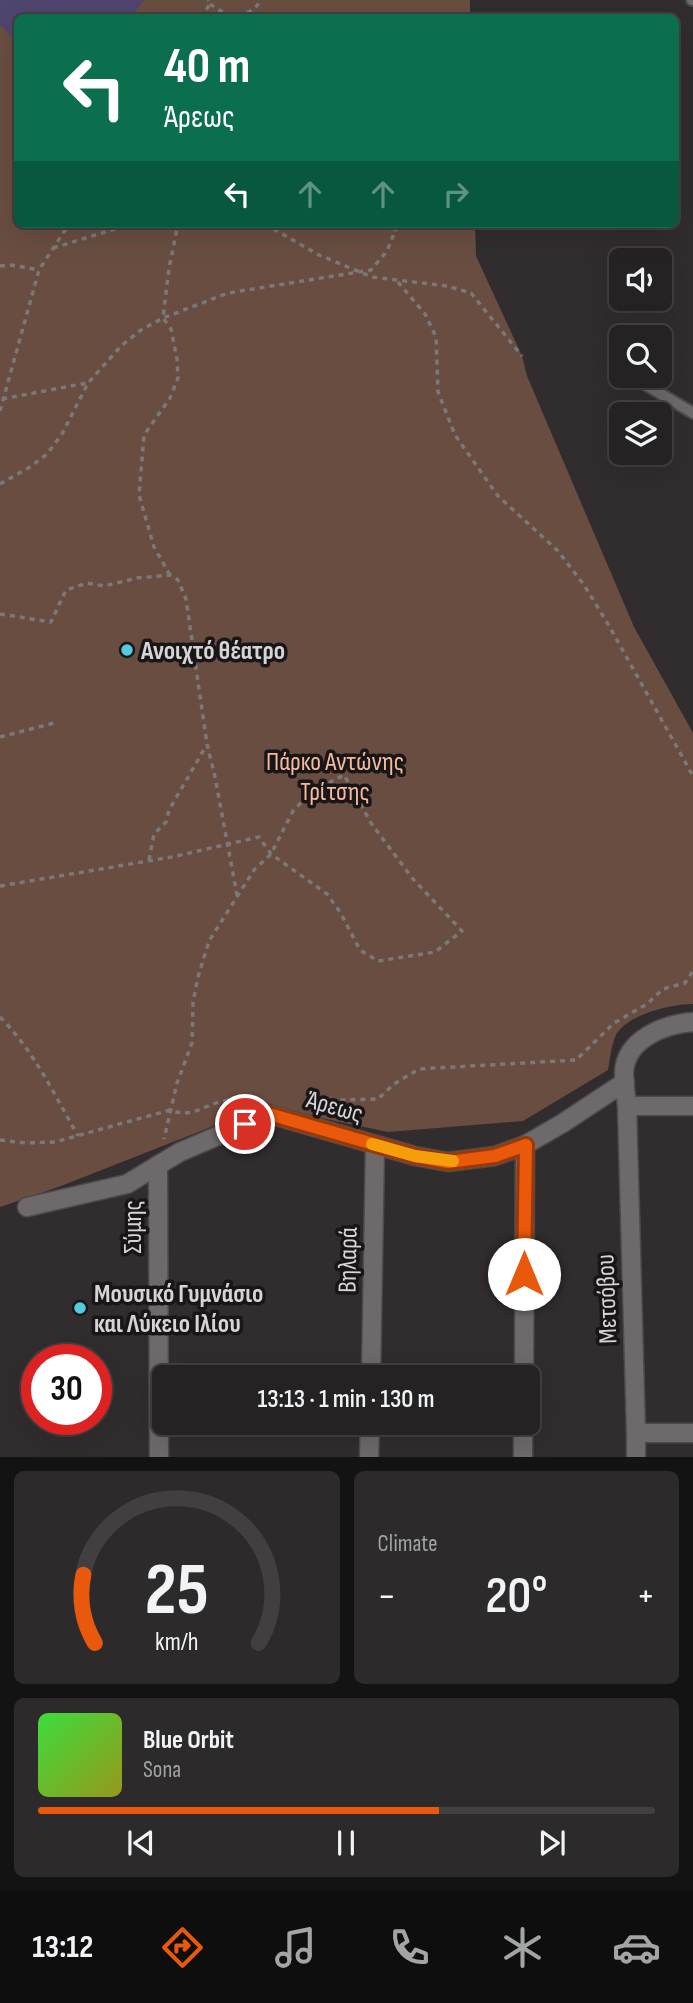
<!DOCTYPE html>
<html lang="en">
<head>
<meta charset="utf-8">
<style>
  :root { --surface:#252223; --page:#2d2a2b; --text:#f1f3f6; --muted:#a3a4a6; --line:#423f41; --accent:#ea580c }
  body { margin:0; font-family:"Sofia Sans Condensed",sans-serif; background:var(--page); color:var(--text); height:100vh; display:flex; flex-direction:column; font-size:26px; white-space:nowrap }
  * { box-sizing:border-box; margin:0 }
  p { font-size:23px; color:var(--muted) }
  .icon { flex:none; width:38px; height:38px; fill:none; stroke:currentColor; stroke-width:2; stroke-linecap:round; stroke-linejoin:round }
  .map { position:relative; height:1457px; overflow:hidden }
  .drawer { display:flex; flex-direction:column; gap:14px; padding:14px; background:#141313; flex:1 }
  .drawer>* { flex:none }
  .top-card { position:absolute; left:14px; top:14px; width:665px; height:214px; border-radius:10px; box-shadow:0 7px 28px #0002,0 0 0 2px var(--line); background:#0b6e4f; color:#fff; overflow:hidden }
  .fabs { position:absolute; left:609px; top:248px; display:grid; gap:14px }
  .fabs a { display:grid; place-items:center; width:63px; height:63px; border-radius:10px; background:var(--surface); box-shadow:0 7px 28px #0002,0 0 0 2px var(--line); font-size:35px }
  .speed { position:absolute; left:21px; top:1344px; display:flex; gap:14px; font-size:35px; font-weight:700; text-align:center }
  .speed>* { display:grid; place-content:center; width:91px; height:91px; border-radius:50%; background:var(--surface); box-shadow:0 7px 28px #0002,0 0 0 2px var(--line); line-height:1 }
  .speed .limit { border:10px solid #d22; background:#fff; color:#111 }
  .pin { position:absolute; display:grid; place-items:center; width:60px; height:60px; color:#fff; margin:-30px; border:4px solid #fff; border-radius:50%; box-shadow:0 2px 7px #0007 }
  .me { position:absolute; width:77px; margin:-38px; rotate:0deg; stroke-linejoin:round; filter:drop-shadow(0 0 5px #0008) }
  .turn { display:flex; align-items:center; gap:24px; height:147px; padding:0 35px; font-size:32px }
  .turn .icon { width:91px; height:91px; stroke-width:2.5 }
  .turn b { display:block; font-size:49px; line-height:60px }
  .lanes { display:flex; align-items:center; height:66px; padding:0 35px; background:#0003; justify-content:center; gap:35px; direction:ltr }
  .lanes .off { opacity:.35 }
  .big { font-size:52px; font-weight:600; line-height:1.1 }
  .drawer .card { flex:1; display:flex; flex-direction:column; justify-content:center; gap:10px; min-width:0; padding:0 24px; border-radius:10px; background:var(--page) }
  .drawer .dial { align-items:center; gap:0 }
  .dial svg { height:182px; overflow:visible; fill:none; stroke:var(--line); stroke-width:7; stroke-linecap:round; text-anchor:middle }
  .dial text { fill:var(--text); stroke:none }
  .song { display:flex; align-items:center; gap:21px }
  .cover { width:84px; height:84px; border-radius:10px; background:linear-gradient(135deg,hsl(120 70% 55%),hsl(60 70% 35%)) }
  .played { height:7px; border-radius:4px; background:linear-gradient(90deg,var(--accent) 65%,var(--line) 65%) }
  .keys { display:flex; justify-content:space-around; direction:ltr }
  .heat { display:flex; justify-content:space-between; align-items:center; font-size:38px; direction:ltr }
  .drawer .tiles { flex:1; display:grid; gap:14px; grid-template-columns:1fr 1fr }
  .card:last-child { grid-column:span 2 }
  .trip { position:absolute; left:152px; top:1365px; width:388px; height:70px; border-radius:10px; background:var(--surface); box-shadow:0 7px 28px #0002,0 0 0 2px var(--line); font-weight:600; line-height:70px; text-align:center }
  .dock { display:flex; height:112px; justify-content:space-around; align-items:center; background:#0f0e0e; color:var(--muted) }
  .dock .icon { width:49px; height:49px }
  .dock .active { color:var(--accent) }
  .dock b { font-size:32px; color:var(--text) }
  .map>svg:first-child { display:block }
</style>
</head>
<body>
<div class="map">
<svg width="693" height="1457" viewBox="0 0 693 1457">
  <rect width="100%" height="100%" fill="#312d2f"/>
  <path fill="#694d41" d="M 0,0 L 470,0 L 470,18 L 18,18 L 18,224 L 475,224 L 476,256 L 522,356 L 527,376 L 634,627 L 693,733 L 693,1004 C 671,1004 624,1015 615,1037 C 611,1047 610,1060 608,1070 L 523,1121 L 388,1132 L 264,1106 L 61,1186 L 0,1207 Z"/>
  <polygon fill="#4f456f" points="0,0 144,0 131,17 18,18 17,43 0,24"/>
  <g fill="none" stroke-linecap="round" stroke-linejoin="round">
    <g stroke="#4e4a4c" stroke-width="14">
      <g id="lane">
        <polyline points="692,0 693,0"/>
        <polyline points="631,376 693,413"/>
      </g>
    </g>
    <g stroke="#4e4a4c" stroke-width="21">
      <g id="street">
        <path d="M 693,1022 C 665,1024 625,1039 624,1073 C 624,1084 626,1095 627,1106 L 636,1433 L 693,1433"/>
        <polyline points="627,1106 693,1106"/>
        <polyline points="158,1165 159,1457"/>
        <polyline points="27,1207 127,1184 180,1152 269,1114 415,1156 448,1162 495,1156 525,1145 563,1123 625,1082"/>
        <polyline points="371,1377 375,1145"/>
        <polyline points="524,1377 525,1145"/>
        <polyline points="636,1433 636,1457"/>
        <polyline points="369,1457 370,1423"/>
        <polyline points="523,1457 523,1423"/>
      </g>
    </g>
    <g stroke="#7b7879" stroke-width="3.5" stroke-dasharray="5 5" stroke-linecap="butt">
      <path d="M 210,4 C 227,18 249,20 261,0"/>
      <polyline points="201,18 210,4 208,0"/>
      <polyline points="265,224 319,255 372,277 447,286 471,293 522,356"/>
      <polyline points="395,231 400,224"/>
      <polyline points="53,248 131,224"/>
      <polyline points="0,266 11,265 39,270"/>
      <polyline points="398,282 425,314 436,337 438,392 455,435 498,496 558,551 584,585 608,624 693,776"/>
      <polyline points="2,399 87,383"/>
      <polyline points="0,411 39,270 69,224"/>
      <polyline points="0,484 30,467 47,454 62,434 88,383 121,346 141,330 163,318 228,293 371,270 387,251 395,231 393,224"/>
      <polyline points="170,575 154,547 139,495 144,435 170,398 178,378 177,359 171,329 163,318 169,268 178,224"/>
      <polyline points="0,614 51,622 66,590 87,583 104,586 137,578 170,575 178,580 186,599 207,744 215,777 237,895"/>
      <polyline points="0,737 54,723"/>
      <polyline points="149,860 154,834 166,822 169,810 206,746"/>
      <polyline points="0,886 172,857 259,837 271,854 327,894 340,912 360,950 378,961 435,952 462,931 413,879 371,823 344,775 311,792 293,811 271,854 254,870 209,941 198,977 193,1002 192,1043 177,1083 164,1139"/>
      <path d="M 0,1017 C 34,1051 54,1094 78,1136"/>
      <polyline points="311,1106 343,1100 378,1099 394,1084 419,1069 576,1060 614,1023 647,1004 663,989 685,983 693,971"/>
      <path d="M 0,1140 L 26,1143 L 55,1142 L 170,1110 C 192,1119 203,1105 224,1101 C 233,1099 243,1100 252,1099"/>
    </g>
    <use href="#lane" stroke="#6e696b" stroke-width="10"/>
    <use href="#street" stroke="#6e696b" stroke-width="18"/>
  </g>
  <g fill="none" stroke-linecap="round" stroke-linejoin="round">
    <g stroke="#983908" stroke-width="18">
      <polyline id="route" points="245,1124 269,1114 415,1156 448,1162 495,1156 526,1145 524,1274"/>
    </g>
    <use href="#route" stroke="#ea580c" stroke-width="12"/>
    <polyline stroke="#f59e0b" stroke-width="12" points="372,1144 415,1156 453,1161"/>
  </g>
  <g fill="#55cadf" stroke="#181617" stroke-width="2.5">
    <circle cx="127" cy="650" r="7"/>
    <circle cx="80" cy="1308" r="7"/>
  </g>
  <g text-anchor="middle" stroke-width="7" stroke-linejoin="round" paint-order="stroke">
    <g font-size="26" font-weight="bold" fill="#d7d4d5" stroke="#181617" text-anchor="start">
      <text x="141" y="659">Ανοιχτό θέατρο</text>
      <text x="94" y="1302">Μουσικό Γυμνάσιο<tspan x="94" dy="30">και Λύκειο Ιλίου</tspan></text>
    </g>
    <g font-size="26" fill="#f6ba9f" stroke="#181617">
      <text x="335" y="770">Πάρκο Αντώνης<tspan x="335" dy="30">Τρίτσης</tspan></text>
    </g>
    <g font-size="26" fill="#d7d4d5" stroke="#181617">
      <text transform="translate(335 1106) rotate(16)" y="9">Άρεως</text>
      <text transform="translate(132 1227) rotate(-90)" y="9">Σύμης</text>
      <text transform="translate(347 1260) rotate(-89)" y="9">Βηλαρά</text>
      <text transform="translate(606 1299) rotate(-92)" y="9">Μετσόβου</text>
    </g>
  </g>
</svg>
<div class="fabs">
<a><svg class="icon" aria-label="sound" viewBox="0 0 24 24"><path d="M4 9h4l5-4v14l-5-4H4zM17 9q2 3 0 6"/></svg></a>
<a><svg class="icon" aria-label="search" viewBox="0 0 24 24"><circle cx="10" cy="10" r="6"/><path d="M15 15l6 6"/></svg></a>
<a><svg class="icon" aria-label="layers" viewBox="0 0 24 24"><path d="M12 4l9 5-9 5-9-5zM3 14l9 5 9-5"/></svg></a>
</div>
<div class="speed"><div class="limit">30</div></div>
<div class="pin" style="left:245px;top:1124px;background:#d93025"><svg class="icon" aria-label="arrive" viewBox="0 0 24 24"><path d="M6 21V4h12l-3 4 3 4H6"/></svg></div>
<svg class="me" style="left:524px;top:1274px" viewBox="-20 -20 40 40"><circle r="19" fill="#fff"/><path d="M0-13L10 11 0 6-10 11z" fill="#ea580c"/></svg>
<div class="trip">13:13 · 1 min · 130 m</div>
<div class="top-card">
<div class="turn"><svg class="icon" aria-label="left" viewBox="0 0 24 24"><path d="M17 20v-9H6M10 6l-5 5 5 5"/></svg><div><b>40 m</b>Άρεως</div></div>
<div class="lanes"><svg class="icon" aria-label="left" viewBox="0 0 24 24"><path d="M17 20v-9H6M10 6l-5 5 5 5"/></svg><svg class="icon off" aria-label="ahead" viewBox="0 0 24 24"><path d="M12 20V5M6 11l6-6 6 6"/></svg><svg class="icon off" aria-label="ahead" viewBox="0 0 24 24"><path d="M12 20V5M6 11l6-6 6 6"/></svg><svg class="icon off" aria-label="right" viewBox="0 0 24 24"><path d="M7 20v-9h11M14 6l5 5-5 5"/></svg></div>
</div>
</div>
<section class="drawer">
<div class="tiles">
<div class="card dial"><svg viewBox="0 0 100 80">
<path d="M14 69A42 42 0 1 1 86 69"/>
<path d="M14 69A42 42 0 0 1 9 39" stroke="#ea580c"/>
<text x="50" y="56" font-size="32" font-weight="700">25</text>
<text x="50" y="72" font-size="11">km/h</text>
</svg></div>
<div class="card"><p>Climate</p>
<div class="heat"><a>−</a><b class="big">20°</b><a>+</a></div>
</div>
<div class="card">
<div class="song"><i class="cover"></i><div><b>Blue Orbit</b><p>Sona</p></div></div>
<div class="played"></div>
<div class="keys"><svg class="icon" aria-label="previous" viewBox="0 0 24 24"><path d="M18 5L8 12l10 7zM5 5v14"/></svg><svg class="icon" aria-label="pause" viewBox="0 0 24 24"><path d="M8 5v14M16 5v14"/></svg><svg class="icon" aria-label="next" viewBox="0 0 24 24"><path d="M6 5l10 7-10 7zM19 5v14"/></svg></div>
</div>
</div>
</section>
<nav class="dock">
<b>13:12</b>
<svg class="icon active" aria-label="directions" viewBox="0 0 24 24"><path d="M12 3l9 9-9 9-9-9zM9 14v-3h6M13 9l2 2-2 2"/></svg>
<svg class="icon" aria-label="music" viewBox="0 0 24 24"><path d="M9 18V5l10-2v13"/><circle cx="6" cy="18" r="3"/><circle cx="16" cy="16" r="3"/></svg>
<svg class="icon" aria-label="phone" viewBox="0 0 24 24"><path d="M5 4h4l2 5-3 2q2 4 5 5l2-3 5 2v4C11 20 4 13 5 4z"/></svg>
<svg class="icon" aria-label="climate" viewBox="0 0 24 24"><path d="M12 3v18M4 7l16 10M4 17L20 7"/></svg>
<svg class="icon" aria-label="car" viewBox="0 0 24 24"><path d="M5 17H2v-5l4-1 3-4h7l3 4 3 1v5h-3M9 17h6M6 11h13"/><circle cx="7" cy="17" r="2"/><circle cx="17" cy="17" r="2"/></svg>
</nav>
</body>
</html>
